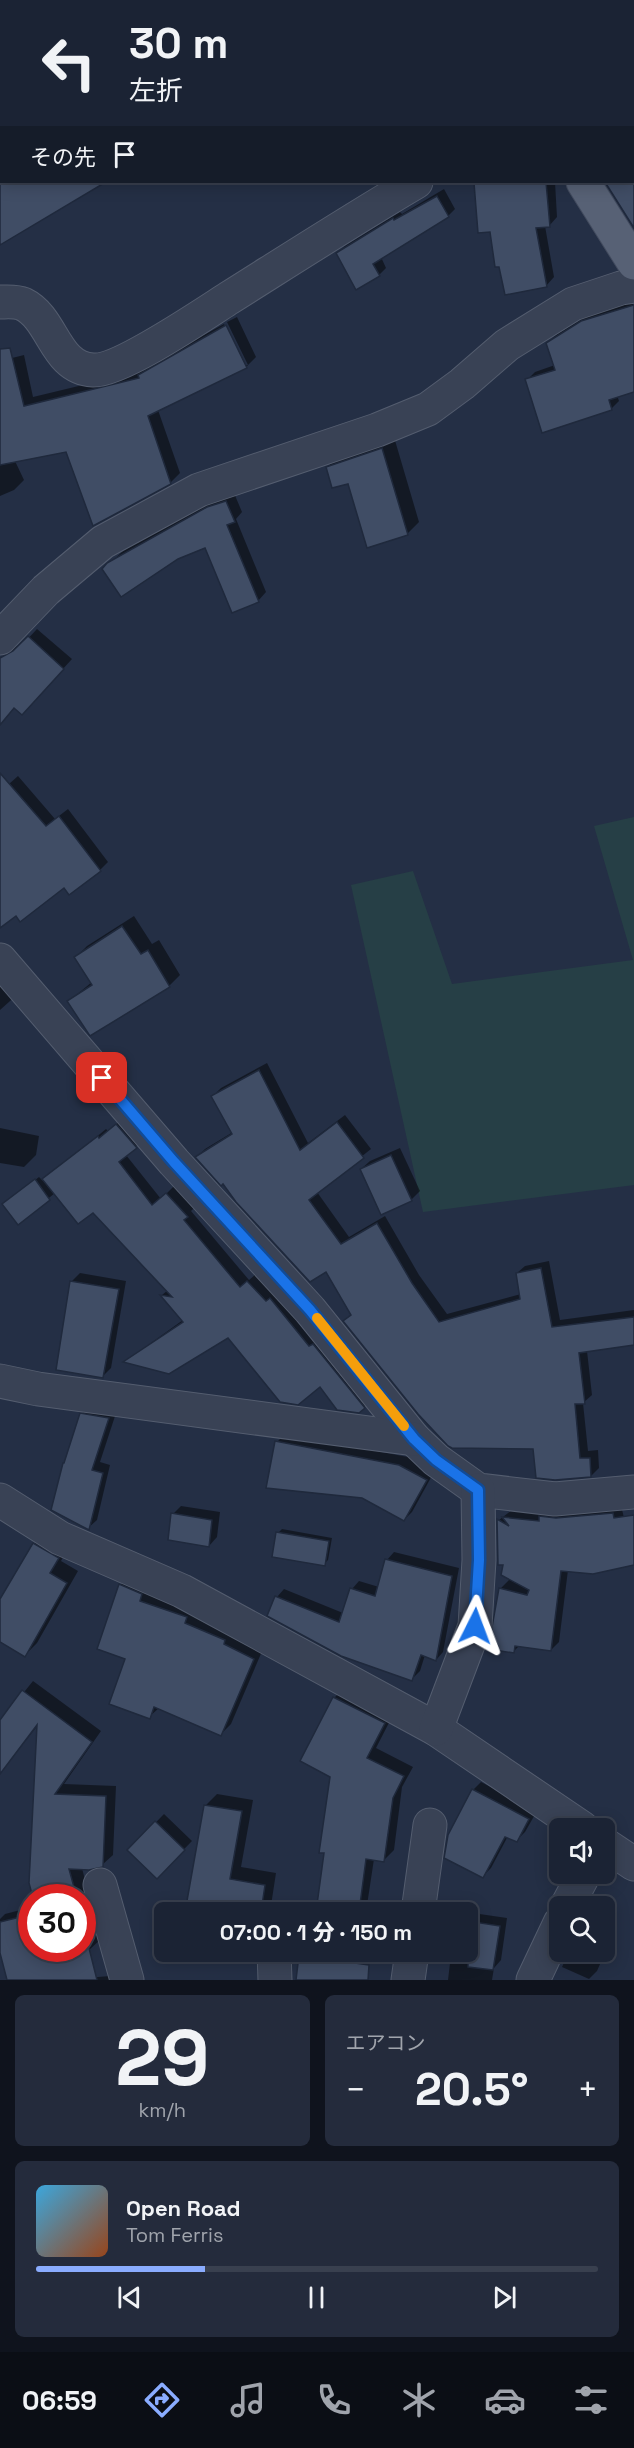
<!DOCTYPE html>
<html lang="ja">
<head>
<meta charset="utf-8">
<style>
  :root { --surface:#1b2334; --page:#242b3c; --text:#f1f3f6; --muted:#a0a4ac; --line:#39404f; --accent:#8aacff }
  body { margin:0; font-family:"Space Grotesk","Noto Sans JP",sans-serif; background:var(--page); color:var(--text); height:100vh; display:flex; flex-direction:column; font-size:22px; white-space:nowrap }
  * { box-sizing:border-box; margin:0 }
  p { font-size:20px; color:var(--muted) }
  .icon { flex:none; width:33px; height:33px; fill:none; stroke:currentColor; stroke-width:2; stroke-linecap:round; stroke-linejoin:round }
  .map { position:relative; height:1980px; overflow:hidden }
  .drawer { display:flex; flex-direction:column; gap:15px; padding:15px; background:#0f131d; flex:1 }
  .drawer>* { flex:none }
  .banner { position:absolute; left:0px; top:0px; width:634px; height:183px; box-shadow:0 3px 15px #0003,0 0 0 2px var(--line); background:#1b2334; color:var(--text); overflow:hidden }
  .buttons { position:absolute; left:549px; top:1818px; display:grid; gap:12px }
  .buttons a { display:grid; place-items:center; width:66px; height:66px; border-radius:9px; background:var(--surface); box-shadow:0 3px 15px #0003,0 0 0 2px var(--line); font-size:30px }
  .speed { position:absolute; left:18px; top:1884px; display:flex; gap:12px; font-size:30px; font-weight:700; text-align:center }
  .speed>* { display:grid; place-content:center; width:78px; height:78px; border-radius:50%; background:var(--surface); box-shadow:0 3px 15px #0003,0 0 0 2px var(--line); line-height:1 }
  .speed .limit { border:9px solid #d22; background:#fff; color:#111 }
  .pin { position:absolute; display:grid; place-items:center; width:51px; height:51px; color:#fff; margin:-26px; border-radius:12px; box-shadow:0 3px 9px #0006 }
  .me { position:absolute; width:66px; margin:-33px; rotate:3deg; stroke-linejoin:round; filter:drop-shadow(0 0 4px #0008) }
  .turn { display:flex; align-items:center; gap:21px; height:126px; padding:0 30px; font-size:27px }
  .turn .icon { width:78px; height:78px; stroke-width:2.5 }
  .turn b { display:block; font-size:42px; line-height:51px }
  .then { display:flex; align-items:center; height:57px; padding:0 30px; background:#0003; gap:12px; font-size:22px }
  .big { font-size:45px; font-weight:800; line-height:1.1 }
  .drawer .tile { flex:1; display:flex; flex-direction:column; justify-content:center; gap:9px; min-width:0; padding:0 21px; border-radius:9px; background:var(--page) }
  .drawer .dial { align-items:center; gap:0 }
  .dial b { font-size:78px; line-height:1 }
  .song { display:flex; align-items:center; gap:18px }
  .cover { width:72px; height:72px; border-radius:9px; background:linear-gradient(135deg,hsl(200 70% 55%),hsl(20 70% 35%)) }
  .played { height:6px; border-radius:3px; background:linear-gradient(90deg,var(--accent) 30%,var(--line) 30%) }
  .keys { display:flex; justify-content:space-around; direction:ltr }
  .heat { display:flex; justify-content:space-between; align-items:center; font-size:33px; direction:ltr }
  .drawer .tiles { flex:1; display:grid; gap:15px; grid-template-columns:1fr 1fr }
  .tile:last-child { grid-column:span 2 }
  .trip { position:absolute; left:154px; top:1902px; width:324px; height:60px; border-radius:9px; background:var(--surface); box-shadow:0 3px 15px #0003,0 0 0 2px var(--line); font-weight:800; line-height:60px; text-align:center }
  .dock { display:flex; height:96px; justify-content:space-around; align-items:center; background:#0b0e15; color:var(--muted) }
  .dock .icon { width:42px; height:42px }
  .dock .active { color:var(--accent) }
  .dock b { font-size:27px; color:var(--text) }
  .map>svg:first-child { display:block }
</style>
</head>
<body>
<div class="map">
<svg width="634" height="1980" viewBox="0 0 634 1980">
  <rect width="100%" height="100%" fill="#242f45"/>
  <polygon fill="#263f46" points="634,817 634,1185 423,1212 351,885 413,871 452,984 633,960 594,826"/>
  <g fill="#0007">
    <polygon points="2,61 2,182 101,182 0,243"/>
    <polygon points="633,94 634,94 633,138"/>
    <polygon points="633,152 634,154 634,225 608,184 611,182 633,182"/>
    <polygon points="478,182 555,182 557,217 549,226 545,226 554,277 546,286 492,230 476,184"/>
    <polygon points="444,189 455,209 448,216 381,257 386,268 379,275 338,253 345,246 400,212 402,214"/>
    <polygon points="633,300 634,390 617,395 619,401 611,409 527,380 535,372 555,365 548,343 556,335 590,314"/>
    <polygon points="237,317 256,357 246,367 158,410 180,473 170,483 67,451 15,461 24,480 14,490 0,496 0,361 24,355 33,397 145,370 149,365 224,324 244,365 248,365 227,322"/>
    <polygon points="394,437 419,522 407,534 349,482 327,467 339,456"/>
    <polygon points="234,493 242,512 236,519 266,592 258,601 206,547 104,569 124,550 216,499"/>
    <polygon points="37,629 72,659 30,705 15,707 0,725 0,660 12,648 23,644"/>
    <polygon points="18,776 55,819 68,809 108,862 100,870 65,886 16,914 0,926 0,792"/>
    <polygon points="134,916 152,944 159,940 180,975 169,986 69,1001 92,982 76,957 87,946"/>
    <polygon points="0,971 19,993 0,1010"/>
    <polygon points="267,1063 308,1143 345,1115 371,1149 317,1192 349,1237 385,1216 419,1275 447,1314 521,1294 517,1273 525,1266 549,1261 560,1320 634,1310 634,1344 587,1351 592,1395 583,1403 588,1451 598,1450 599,1468 591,1476 534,1448 352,1314 326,1269 197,1157 205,1149 233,1132 213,1096 221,1088"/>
    <polygon points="125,1117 144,1139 126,1155 161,1199 174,1186 194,1208 191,1211 249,1280 256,1274 372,1399 364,1407 228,1336 126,1361 183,1320 162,1295 168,1290 93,1211 55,1193 18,1223 8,1201 39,1177 43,1181 106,1129 108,1131"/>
    <polygon points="0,1128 39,1136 36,1155 24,1167 0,1163"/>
    <polygon points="400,1148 420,1191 411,1200 381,1213 361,1169 370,1161"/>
    <polygon points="80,1273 126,1281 111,1368 102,1377 71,1282"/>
    <polygon points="90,1406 117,1410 100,1462 110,1465 97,1520 88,1528 81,1414"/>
    <polygon points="285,1434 408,1457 434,1472 412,1512 404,1520 277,1442"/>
    <polygon points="621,1505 633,1557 568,1570 559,1642 551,1650 519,1646 513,1652 490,1647 501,1588 510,1579 505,1564 499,1563 499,1520 512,1510"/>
    <polygon points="181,1506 220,1512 217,1537 209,1546 173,1514"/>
    <polygon points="282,1529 332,1538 328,1560 324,1564 278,1533"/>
    <polygon points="46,1532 69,1546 61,1561 78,1571 37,1643 25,1655 0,1641 0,1602 34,1544"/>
    <polygon points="394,1552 459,1568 443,1652 436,1660 425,1655 420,1671 412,1679 277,1597 284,1589 343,1613 352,1589 359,1581 379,1587 387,1560"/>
    <polygon points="130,1575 263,1649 231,1724 221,1734 159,1708 149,1717 127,1658 120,1585"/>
    <polygon points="33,1681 101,1731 64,1784 116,1786 113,1855 102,1865 82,1868 100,1940 89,1950 6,1971 0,1947 0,1919 5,1914 32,1907 32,1948 82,1948 82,1898 35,1898 38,1725 0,1773 0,1722"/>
    <polygon points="344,1688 394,1713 376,1748 413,1767 402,1787 394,1850 384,1860 374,1859 366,1912 318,1912 326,1852 334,1698"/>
    <polygon points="481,1782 537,1811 525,1832 517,1840 508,1836 491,1868 483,1876 473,1790"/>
    <polygon points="217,1794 253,1800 241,1867 276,1873 270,1912 186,1912 205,1806"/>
    <polygon points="164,1814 192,1841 157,1877 129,1850"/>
    <polygon points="459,1911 507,1918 501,1960 494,1968 492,1980 448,1980 450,1963 445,1962 446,1952 468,1952 468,1912 457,1912"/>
    <polygon points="604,1931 614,1932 597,1971 589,1979 562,1967 569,1952 604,1952"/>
    <polygon points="304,1952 361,1952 368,1954 364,1980 297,1980 300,1956"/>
    <polygon points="110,1976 110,1980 84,1980 86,1978"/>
  </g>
  <g fill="#404d65" stroke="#1f293c" stroke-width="1.5">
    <polygon points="0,182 106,182 0,245"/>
    <polygon points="491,182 546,182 550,227 536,228 547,287 505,295 499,267 495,267 490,232 478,233 474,183"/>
    <polygon points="605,182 634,182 634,228"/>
    <polygon points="437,196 449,217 373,264 380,276 356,290 336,253 393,218 394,220"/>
    <polygon points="634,305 634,392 609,400 612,410 542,433 525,379 555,370 546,343 581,321"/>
    <polygon points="226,325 247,368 148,416 171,484 93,526 66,452 0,465 0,349 10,348 24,406 139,378 138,375"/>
    <polygon points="382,448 408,535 367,548 348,484 332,488 326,467"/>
    <polygon points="226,501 235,522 227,525 259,602 232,613 205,548 178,559 121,597 102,569 107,563 207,507"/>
    <polygon points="28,636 64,669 22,715 14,708 0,725 0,658 13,651"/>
    <polygon points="0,773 46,826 59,816 101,871 69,895 64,888 20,922 16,916 0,928"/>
    <polygon points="122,926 141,954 148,950 170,987 90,1036 67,1001 92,985 74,957"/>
    <polygon points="259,1070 300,1150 337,1122 364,1158 309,1200 341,1244 377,1223 412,1283 439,1322 520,1299 516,1273 541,1268 552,1327 634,1317 634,1345 579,1353 585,1404 575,1404 580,1458 590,1458 591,1477 555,1480 536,1478 533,1449 452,1448 448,1446 418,1414 343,1321 351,1315 326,1272 310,1282 236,1202 223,1184 221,1186 195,1157 232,1134 211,1096"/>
    <polygon points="116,1124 137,1148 119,1162 152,1205 166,1193 188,1217 184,1220 240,1287 247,1281 266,1301 270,1298 309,1346 313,1344 365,1408 359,1413 337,1410 320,1387 298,1405 280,1402 228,1338 169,1374 123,1362 183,1322 160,1295 172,1297 93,1213 78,1224 42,1179 98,1136 99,1138"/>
    <polygon points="391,1155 412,1201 381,1215 360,1169"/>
    <polygon points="35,1179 50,1200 18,1225 2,1204"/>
    <polygon points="70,1281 119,1289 103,1378 56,1370"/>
    <polygon points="80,1413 109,1418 92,1470 103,1473 89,1530 51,1510 63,1463 64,1463"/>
    <polygon points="275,1441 399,1465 427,1480 404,1521 362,1498 266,1488"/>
    <polygon points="171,1513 212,1520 209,1547 168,1540"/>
    <polygon points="613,1513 614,1518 634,1515 634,1565 593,1574 561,1571 551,1651 515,1646 514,1653 488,1649 499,1588 527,1595 529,1590 501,1575 503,1565 498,1565 497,1519 509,1526 502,1517 539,1521 539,1516 556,1518"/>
    <polygon points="276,1532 329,1541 325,1566 272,1557"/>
    <polygon points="33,1543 59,1558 50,1573 67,1583 25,1657 0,1642 0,1599"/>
    <polygon points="385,1559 452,1576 436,1661 421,1655 412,1681 341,1656 267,1616 275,1596 339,1622 350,1588 375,1596"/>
    <polygon points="119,1584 142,1594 140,1601 187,1617 185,1623 225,1640 224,1644 254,1659 221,1736 154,1707 150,1719 109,1704 125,1659 97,1649"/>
    <polygon points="22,1690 92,1742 55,1794 106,1796 103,1867 89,1870 69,1869 77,1898 33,1898 29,1883 37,1725 0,1774 0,1720"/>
    <polygon points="333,1697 385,1723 367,1758 404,1776 393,1798 384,1862 366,1859 359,1912 316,1912 324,1853 319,1853 330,1777 300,1761"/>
    <polygon points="472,1789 529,1819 517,1842 505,1837 483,1878 444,1858 448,1835"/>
    <polygon points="204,1805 242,1811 230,1879 265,1885 261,1912 185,1912"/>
    <polygon points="155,1821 185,1850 157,1879 127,1850"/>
    <polygon points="32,1914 32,1948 89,1948 97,1980 7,1980 0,1953 0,1922"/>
    <polygon points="468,1921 500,1926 493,1970 468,1967"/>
    <polygon points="299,1955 369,1965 368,1980 296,1980"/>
  </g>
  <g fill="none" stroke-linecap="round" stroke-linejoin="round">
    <g stroke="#545d6f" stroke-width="35">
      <g id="minor">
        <path d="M 0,302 C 7,302 16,301 23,304 C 54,319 54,368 93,370 C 119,372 204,314 229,298 C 291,259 353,219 416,182"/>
        <polyline points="0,638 46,590 103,542 199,490 377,430 428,409 462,384 507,345 573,304 621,288 634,286"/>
        <polyline points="0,960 174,1162 310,1310 414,1439 436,1460 478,1490 555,1499 634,1492"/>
        <polyline points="0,1381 38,1389 414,1439"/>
        <polyline points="0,1500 60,1538 182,1591 436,1729 582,1828"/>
        <polyline points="436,1729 475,1626 479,1560 478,1490"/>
        <polyline points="604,1844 634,1864"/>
        <polyline points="100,1885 127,1980"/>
        <polyline points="567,1906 584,1874"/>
        <polyline points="418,1912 430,1825"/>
        <polyline points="274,1952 275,1980"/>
        <polyline points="408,1980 412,1952"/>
        <polyline points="533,1980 560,1923"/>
      </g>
    </g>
    <g stroke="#424b5e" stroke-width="35">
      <g id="major">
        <polyline points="469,0 470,2"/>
        <polyline points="583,182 634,263"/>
      </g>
    </g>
    <use href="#minor" stroke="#394255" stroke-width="33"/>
    <use href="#major" stroke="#576175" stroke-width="33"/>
  </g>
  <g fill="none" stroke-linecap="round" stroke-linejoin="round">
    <g stroke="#114b97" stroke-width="15">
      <polyline id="route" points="102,1078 174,1162 310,1310 414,1439 436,1460 478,1490 479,1560 475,1626"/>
    </g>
    <use href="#route" stroke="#1a73e8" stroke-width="10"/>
    <polyline stroke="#f59e0b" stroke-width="10" points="317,1318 404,1426"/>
  </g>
</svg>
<div class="buttons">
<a><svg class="icon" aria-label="sound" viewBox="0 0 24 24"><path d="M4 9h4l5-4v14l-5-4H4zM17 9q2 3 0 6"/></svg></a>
<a><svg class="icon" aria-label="search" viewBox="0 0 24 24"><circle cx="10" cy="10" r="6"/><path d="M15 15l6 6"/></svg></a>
</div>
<div class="speed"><div class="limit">30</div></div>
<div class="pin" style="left:102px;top:1078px;background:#d93025"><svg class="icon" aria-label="arrive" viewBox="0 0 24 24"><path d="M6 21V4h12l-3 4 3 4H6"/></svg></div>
<svg class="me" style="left:475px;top:1626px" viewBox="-20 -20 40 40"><path d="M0-17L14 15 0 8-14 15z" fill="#1a73e8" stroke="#fff" stroke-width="4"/></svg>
<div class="trip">07:00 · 1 分 · 150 m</div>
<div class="banner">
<div class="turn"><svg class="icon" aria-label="left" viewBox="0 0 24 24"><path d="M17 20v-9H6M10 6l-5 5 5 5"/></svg><div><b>30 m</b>左折</div></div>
<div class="then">その先<svg class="icon" aria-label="arrive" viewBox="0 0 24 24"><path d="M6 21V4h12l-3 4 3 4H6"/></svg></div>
</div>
</div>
<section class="drawer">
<div class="tiles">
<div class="tile dial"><b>29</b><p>km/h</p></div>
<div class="tile"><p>エアコン</p>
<div class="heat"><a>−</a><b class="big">20.5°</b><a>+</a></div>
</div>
<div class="tile">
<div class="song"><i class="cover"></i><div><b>Open Road</b><p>Tom Ferris</p></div></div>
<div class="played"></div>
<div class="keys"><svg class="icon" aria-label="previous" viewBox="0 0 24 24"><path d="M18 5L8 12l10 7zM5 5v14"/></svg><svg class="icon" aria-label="pause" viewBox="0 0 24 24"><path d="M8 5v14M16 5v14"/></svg><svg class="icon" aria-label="next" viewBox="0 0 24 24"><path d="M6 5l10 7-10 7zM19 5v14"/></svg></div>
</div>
</div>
</section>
<nav class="dock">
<b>06:59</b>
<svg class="icon active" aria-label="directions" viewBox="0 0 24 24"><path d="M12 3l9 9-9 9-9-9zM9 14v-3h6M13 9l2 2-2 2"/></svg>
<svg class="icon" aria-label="music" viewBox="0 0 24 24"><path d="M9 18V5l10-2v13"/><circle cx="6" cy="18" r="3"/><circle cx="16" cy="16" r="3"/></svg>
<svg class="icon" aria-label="phone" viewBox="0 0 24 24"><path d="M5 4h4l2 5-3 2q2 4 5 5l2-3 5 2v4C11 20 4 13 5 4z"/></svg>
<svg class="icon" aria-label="climate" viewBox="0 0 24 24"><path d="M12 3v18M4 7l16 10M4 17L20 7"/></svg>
<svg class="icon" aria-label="car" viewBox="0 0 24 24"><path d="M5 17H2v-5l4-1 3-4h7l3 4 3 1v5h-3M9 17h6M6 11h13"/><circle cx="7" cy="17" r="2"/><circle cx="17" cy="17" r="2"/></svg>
<svg class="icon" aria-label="filters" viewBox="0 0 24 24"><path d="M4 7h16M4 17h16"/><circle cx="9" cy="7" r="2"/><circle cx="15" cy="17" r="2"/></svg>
</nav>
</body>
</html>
